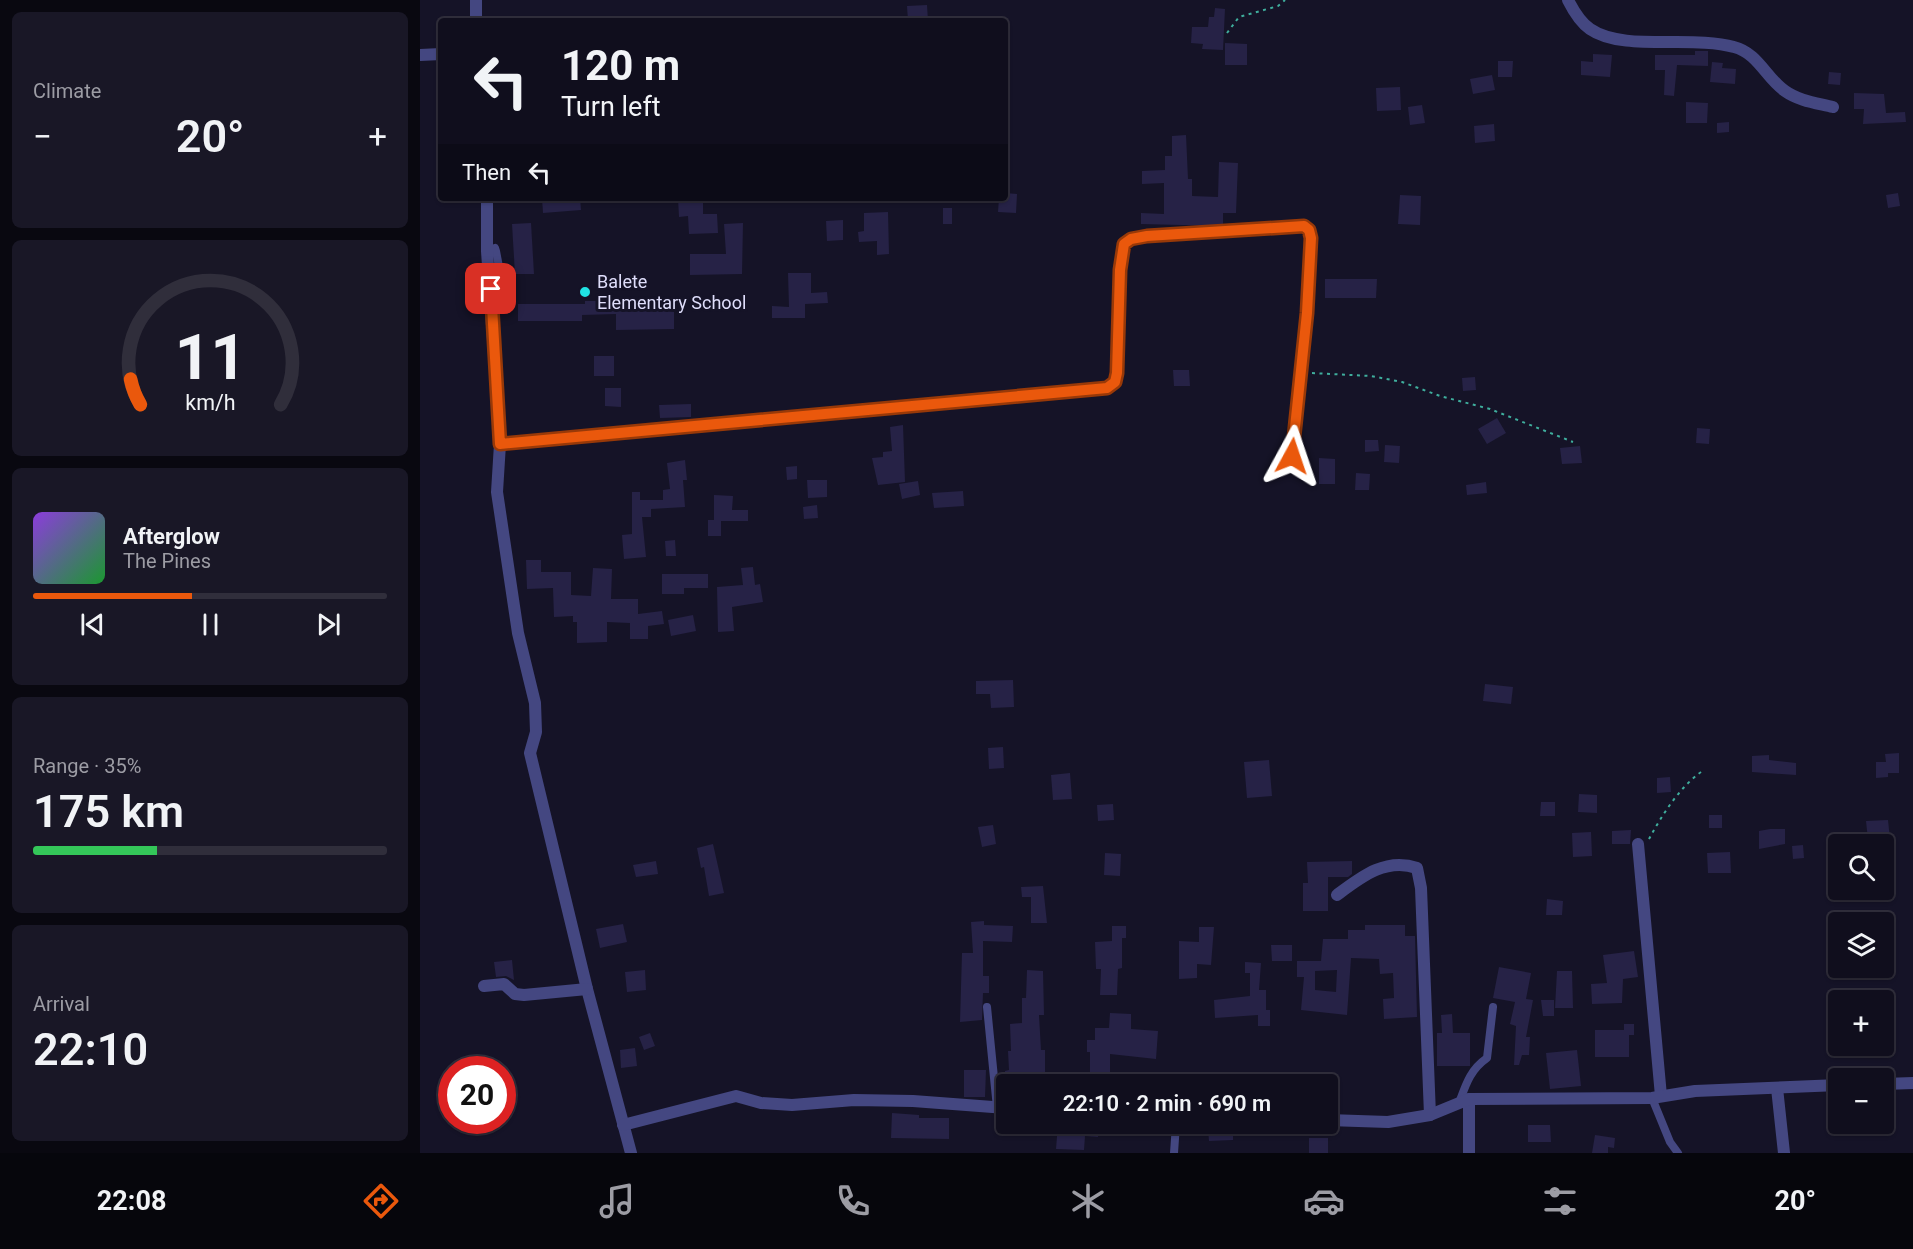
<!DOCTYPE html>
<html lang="en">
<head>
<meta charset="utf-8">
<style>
  :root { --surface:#100e1d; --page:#191726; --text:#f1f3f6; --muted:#9c9ca4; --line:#302e3b; --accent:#ea580c }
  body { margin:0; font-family:Roboto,sans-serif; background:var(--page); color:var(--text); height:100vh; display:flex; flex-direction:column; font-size:22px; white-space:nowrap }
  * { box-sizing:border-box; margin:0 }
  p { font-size:20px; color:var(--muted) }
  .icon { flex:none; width:33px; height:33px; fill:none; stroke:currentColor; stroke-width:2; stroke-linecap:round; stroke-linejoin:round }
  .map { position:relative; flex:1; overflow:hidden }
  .drawer { display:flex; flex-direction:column; gap:12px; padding:12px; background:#090810; width:420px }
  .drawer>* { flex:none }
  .hud { position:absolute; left:18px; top:18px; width:570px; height:183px; border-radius:6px; box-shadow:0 2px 4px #0004,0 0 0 2px var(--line); background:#100e1d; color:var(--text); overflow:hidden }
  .tools { position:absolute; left:1408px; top:834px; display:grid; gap:12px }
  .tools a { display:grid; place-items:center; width:66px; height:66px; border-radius:6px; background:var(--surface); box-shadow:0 2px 4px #0004,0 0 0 2px var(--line); font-size:30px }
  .speed { position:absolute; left:18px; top:1056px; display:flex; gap:12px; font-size:30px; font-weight:700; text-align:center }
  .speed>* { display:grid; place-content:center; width:78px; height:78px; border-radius:50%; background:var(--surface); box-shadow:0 2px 4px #0004,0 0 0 2px var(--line); line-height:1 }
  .speed .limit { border:9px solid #d22; background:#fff; color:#111 }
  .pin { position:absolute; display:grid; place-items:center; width:51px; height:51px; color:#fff; margin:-26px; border-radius:12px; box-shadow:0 3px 9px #0006 }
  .me { position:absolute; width:66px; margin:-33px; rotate:5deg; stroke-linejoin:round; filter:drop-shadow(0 0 4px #0008) }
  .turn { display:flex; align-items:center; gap:21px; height:126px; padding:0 24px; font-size:27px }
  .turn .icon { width:78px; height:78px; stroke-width:2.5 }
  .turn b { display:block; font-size:42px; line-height:51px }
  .then { display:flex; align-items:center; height:57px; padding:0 24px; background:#0003; gap:12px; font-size:22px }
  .big { font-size:45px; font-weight:600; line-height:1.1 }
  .drawer .tile { flex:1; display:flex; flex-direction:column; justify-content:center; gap:9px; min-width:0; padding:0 21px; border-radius:9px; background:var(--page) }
  .drawer .dial { align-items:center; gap:0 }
  .dial svg { height:156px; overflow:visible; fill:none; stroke:var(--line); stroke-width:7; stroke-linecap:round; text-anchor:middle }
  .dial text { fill:var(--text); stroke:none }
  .song { display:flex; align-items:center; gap:18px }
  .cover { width:72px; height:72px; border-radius:9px; background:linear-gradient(135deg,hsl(270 70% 55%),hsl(130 70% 35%)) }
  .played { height:6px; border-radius:3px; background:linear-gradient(90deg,var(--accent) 45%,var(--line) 45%) }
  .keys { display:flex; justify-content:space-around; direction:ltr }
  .heat { display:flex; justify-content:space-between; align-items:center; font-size:33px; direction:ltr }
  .charge { height:9px; border-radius:4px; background:linear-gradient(90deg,#34c759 35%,var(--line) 0) }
  .trip { position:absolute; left:576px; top:1074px; width:342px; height:60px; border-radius:6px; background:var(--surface); box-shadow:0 2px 4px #0004,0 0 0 2px var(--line); font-weight:600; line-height:60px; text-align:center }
  .menu { display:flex; height:96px; justify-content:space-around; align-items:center; background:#06060c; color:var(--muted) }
  .menu .icon { width:42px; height:42px }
  .menu .on { color:var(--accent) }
  .menu b { font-size:27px; color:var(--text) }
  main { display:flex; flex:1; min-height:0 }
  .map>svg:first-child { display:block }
</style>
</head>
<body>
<main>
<section class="drawer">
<div class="tile"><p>Climate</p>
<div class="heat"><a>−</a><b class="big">20°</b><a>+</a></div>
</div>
<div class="tile dial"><svg viewBox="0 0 100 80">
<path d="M14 69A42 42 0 1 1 86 69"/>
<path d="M14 69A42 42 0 0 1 9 56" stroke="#ea580c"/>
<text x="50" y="56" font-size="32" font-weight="700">11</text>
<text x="50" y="72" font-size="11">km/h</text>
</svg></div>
<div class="tile">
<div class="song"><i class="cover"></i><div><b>Afterglow</b><p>The Pines</p></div></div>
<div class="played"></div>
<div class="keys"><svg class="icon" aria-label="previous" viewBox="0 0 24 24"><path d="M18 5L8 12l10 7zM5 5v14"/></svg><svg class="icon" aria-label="pause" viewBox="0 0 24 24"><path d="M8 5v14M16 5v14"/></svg><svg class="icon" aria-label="next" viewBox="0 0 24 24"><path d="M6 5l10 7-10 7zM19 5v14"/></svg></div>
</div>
<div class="tile"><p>Range · 35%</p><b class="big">175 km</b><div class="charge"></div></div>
<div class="tile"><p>Arrival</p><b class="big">22:10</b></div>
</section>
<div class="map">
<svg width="1493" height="1153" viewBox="0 0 1493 1153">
  <rect width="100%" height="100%" fill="#151327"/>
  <g fill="#262246" fill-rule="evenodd">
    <polygon points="507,5 508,21 488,21 487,6"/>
    <polygon points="795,8 805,9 803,50 782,49 783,44 771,43 772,27 788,27 789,17 794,17"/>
    <polygon points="805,43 827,44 827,65 805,65"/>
    <polygon points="1275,51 1288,51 1288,66 1257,65 1254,96 1244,95 1245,70 1235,70 1235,55 1275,55"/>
    <polygon points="1173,54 1192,55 1190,77 1161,75 1161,61 1173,62"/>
    <polygon points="1078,61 1093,61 1092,77 1078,77"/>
    <polygon points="1292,62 1303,63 1302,68 1316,69 1315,84 1290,82"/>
    <polygon points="1409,72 1421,73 1420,85 1408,84"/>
    <polygon points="1072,75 1075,90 1053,94 1050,79"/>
    <polygon points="980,87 981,110 957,111 956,88"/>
    <polygon points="1434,93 1464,94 1466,113 1485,112 1486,122 1443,124 1444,109 1434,109"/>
    <polygon points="1266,102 1288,103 1287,123 1266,123"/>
    <polygon points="1002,105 1005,123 990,125 988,107"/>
    <polygon points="1309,122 1309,132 1297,133 1297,123"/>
    <polygon points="1074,124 1075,141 1055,143 1054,126"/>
    <polygon points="766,135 768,179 772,179 772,196 798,197 799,162 818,163 816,213 803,213 803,226 721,224 721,213 744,214 744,183 722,184 722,171 745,170 745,156 752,156 752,136"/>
    <polygon points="585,193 597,194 596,213 578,212 579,198 585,198"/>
    <polygon points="1478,193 1480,206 1468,208 1466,195"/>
    <polygon points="980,195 1001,196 1000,225 978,224"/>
    <polygon points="122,198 160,198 161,210 123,213"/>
    <polygon points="258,198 283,198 283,214 297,214 298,233 269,234 268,216 259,217"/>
    <rect x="523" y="208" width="9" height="16"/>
    <polygon points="468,212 469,254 457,255 457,241 439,242 438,232 444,231 444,213"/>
    <polygon points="423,220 423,240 407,241 406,221"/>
    <polygon points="111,223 114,274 95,274 92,224"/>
    <polygon points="323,223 322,274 270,275 270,254 306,254 304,224"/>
    <polygon points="368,273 391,273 391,293 407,292 408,303 385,304 385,318 352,318 352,306 369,307"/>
    <polygon points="905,279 957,279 956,298 905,298"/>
    <polygon points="195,298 254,298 254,329 196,330 196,314 162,315 162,321 98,321 98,304 165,304 165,301 195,301"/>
    <rect x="174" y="356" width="20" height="20"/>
    <polygon points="753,370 769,370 770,386 754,386"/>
    <polygon points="1055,377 1056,390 1043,391 1042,378"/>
    <polygon points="185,388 201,388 201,407 185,406"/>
    <polygon points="271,404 271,417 240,418 239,405"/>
    <polygon points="1077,418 1086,433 1067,444 1058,429"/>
    <polygon points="483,425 485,482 458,485 452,458 463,457 463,452 472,451 470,427"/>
    <polygon points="1277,428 1290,429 1289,444 1276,443"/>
    <polygon points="945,440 958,440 959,451 945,452"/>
    <polygon points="965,445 980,446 979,463 964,462"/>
    <polygon points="1160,446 1162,463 1142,464 1140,448"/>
    <polygon points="899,458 915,459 915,484 899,484"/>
    <polygon points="265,460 267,480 263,480 265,507 231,509 231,517 222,517 226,557 204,559 202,535 212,534 212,492 220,492 220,500 243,500 243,490 250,489 247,463"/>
    <polygon points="377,466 377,479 367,480 366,467"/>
    <polygon points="936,473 950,474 949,490 935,490"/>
    <polygon points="387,480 407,480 407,497 388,498"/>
    <polygon points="498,481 500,495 482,499 479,484"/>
    <polygon points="1066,482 1067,493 1047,495 1046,485"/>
    <polygon points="543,491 544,506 514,508 512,493"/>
    <polygon points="294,495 313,496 312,510 328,510 328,521 301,521 301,536 288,536 288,520 294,520"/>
    <polygon points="397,505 398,518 384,519 383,507"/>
    <polygon points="255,540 256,556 246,556 245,541"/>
    <polygon points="106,560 121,560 121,572 151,572 151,595 171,596 173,568 192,569 191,599 218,599 218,614 242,611 244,624 228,626 228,639 210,639 210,623 187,622 187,642 157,643 157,622 153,622 153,616 134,617 133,588 107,589"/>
    <polygon points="333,567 335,585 340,584 343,602 312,607 314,631 298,632 297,587 323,585 321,568"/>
    <polygon points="242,574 288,574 288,588 264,588 264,594 242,594"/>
    <polygon points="273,615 276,631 251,636 248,620"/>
    <polygon points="593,680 594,707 571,708 570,694 556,694 556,681"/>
    <polygon points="1065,684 1093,687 1091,704 1063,701"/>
    <polygon points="583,747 584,768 569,769 568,748"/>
    <polygon points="1479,753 1479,773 1468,773 1468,777 1456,778 1456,762 1466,762 1465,754"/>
    <polygon points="1349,755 1349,760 1376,763 1376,775 1332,772 1332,756"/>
    <polygon points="849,760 852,796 827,798 824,762"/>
    <polygon points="650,773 652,799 633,800 631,775"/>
    <polygon points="1250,777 1251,792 1237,793 1237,778"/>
    <polygon points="1159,794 1177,795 1177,813 1158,812"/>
    <polygon points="1121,802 1135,802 1135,816 1120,816"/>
    <polygon points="693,804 694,820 678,821 677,805"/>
    <rect x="1289" y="815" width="13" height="13"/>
    <polygon points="1468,820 1470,839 1448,840 1446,821"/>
    <polygon points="573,825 576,844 562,847 558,827"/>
    <polygon points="1350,829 1365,829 1365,844 1339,849 1339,831"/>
    <polygon points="1211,830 1210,844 1192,844 1192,831"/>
    <polygon points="1171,832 1172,856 1153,857 1152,833"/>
    <polygon points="293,844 304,893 289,896 284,867 281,868 277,848"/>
    <polygon points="1383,845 1384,858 1373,859 1372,846"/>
    <polygon points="1310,852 1311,873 1288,873 1287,853"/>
    <polygon points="685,853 701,854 700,876 684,875"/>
    <polygon points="236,861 238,874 216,877 213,865"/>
    <polygon points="932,861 932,874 928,877 908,877 908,911 883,911 883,883 888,883 887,862"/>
    <polygon points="623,886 627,923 611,923 611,897 602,897 601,887"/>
    <polygon points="1127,899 1143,901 1142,915 1126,915"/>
    <polygon points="564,921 564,925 593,926 592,942 563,941 563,976 569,976 569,993 563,993 562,1020 540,1022 542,953 553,953 551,922"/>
    <polygon points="203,924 207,942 180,948 176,929"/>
    <path d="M 945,925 L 985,925 L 985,936 L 995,936 L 997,1017 L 964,1019 L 963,999 L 974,998 L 973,973 L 960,974 L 959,959 L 931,958 L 927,1015 L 881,1010 L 884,977 L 877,977 L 877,961 L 901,961 L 903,939 L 928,939 L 928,930 L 945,930 ZM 917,970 L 916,992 L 895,990 L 895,971 Z"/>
    <polygon points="692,926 706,926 706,938 702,938 702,968 698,969 697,995 680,995 681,969 676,969 675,942 692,941"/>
    <polygon points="779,927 794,927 791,965 777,964 777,978 759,979 759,941 779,942"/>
    <polygon points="851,945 872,945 872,961 852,961"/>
    <polygon points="1214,951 1218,977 1203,979 1202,1003 1172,1004 1171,984 1187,983 1183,955"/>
    <polygon points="92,960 94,980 86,976 76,977 74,962"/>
    <polygon points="825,962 841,963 839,990 846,990 846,1010 850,1010 850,1026 838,1026 838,1015 795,1018 794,1000 830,996 830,973 825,973"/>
    <polygon points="1079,967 1111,973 1106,999 1113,1000 1106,1037 1110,1037 1109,1055 1102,1055 1099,1065 1094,1065 1096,1026 1090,1024 1095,1002 1073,998"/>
    <polygon points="225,970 226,990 207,992 205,972"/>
    <polygon points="607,970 623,971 624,1015 619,1015 621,1050 625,1050 625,1084 585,1084 585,1071 589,1070 588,1051 591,1051 590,1024 602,1023 602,998 606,998"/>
    <polygon points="1137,971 1152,971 1153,1008 1135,1008"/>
    <polygon points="1121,1000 1134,1000 1134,1016 1123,1016"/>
    <polygon points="690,1013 711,1014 711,1029 738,1031 736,1059 690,1054 690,1073 670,1073 670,1052 667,1052 667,1040 675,1040 675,1028 689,1028"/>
    <polygon points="1032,1014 1033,1033 1050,1033 1050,1066 1017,1066 1017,1033 1022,1033 1021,1015"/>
    <polygon points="1204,1024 1214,1024 1214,1035 1209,1035 1209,1057 1175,1057 1175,1030 1204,1030"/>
    <polygon points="230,1033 235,1046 224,1050 219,1037"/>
    <polygon points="215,1048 217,1066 201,1068 200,1050"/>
    <polygon points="1157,1050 1161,1086 1130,1089 1126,1053"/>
    <polygon points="544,1070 566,1070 565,1097 544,1097"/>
    <polygon points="472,1113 499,1115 499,1118 529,1118 529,1139 471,1138"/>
    <polygon points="587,1124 600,1124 599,1134 587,1134"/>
    <polygon points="638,1124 678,1124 678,1137 665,1136 664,1150 636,1149"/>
    <polygon points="1108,1125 1130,1125 1131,1142 1108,1142"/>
    <polygon points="813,1128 813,1140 789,1141 788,1129"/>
    <polygon points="1175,1135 1195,1138 1194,1148 1188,1147 1188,1153 1172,1153"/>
    <rect x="889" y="1138" width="19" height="15"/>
  </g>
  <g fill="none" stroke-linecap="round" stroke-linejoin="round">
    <g stroke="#3fae9d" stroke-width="2" stroke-dasharray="3 4.5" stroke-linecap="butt">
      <polyline points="807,33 819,17 858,6 865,0"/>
      <polyline points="892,373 951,376 982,382 1020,396 1070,409 1153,442"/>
      <path d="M 1229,839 C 1242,815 1259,788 1281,772"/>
    </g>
    <g stroke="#444781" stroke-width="8">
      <polyline points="67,251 75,248 76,251 84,293"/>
      <polyline points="80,444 687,388 695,382 697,373 700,270 704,244 711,239 727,236 884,227 889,230 891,238 887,313 872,457"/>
      <polyline points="567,1007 577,1108"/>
      <polyline points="1232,1098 1250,1142 1258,1153"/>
      <path d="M 1039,1103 C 1046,1084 1050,1070 1067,1058 L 1073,1007"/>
      <polyline points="754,1153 756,1124"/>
    </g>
    <g stroke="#444781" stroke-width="12">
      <polyline points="56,0 56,21"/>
      <path d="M 1148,0 C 1153,10 1160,22 1170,29 C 1203,52 1273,35 1314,47 C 1338,53 1346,78 1365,91 C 1379,101 1397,103 1413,107"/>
      <polyline points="0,55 21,54"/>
      <polyline points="67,198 67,251 80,444 77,492 98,633 115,703 116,732 110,753 167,989 211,1153"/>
      <polyline points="1218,844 1241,1096"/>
      <path d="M 917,895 C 941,877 966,857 997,868 L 1001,888 L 1010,1115"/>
      <polyline points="64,986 84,984 95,994 104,995 167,989"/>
      <polyline points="1464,1084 1493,1083"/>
      <polyline points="1357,1088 1364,1153"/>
      <polyline points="1049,1099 1049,1153"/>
      <polyline points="908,1120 968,1122 1010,1115 1049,1099 1232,1098 1275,1091 1419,1085"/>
      <polyline points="203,1125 316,1096 341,1103 372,1105 434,1100 493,1101 586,1108"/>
    </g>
  </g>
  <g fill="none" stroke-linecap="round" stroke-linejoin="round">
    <g stroke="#983908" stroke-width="15">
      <polyline id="route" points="71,289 80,444 687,388 695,382 697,373 700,270 704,244 711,239 727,236 884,226 889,230 891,238 887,313 872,456"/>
    </g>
    <use href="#route" stroke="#ea580c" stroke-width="10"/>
  </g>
  <circle fill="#20e2e4" stroke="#151327" stroke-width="2" cx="165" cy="292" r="6"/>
  <g text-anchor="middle" stroke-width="6" stroke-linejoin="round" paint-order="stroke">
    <g font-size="18" fill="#dfdefb" stroke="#151327" text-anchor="start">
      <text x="177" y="288">Balete<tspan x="177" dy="21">Elementary School</tspan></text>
    </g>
  </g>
</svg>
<div class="tools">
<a><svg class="icon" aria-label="search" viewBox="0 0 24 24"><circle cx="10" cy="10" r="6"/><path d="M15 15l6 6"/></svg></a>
<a><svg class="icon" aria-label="layers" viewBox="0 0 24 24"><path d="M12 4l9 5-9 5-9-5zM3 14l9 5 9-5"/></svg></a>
<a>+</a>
<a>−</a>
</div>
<div class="speed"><div class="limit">20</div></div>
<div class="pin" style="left:71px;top:289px;background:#d93025"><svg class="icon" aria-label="arrive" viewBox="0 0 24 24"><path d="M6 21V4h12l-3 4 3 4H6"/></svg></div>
<svg class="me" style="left:872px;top:456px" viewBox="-20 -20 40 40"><path d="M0-17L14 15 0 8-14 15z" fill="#ea580c" stroke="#fff" stroke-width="4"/></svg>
<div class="trip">22:10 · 2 min · 690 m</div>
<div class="hud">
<div class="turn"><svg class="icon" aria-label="left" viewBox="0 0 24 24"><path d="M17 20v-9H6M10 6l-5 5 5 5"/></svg><div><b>120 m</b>Turn left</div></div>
<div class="then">Then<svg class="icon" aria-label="left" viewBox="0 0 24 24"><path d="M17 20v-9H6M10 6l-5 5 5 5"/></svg></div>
</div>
</div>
</main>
<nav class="menu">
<b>22:08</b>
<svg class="icon on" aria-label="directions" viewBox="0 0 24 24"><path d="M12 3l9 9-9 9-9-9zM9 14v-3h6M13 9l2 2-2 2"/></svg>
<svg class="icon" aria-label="music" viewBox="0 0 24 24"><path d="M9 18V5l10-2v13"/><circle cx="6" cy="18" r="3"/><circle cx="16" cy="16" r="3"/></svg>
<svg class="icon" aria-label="phone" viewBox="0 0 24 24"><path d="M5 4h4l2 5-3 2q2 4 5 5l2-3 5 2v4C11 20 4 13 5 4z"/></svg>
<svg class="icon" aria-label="climate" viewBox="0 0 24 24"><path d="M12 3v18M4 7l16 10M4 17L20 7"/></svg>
<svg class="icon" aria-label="car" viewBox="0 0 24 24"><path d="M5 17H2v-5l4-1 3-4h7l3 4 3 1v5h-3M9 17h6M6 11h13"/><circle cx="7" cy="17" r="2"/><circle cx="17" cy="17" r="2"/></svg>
<svg class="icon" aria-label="filters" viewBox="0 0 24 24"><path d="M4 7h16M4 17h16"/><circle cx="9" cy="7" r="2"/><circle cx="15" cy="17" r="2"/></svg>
<b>20°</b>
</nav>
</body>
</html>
